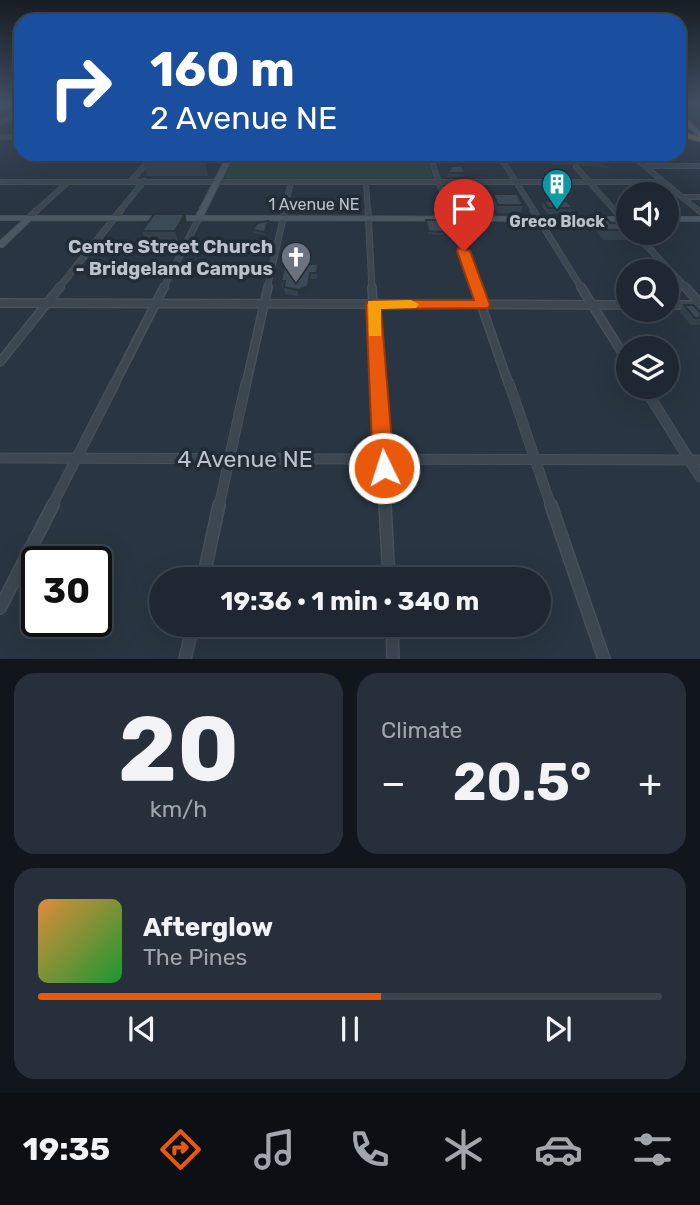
<!DOCTYPE html>
<html lang="en">
<head>
<meta charset="utf-8">
<style>
  :root { --surface:#1f2832; --page:#27303a; --text:#f1f3f6; --muted:#a1a6ac; --line:#3c444d; --accent:#ea580c }
  body { margin:0; font-family:Rubik,sans-serif; background:var(--page); color:var(--text); height:100vh; display:flex; flex-direction:column; font-size:26px; white-space:nowrap }
  * { box-sizing:border-box; margin:0 }
  p { font-size:23px; color:var(--muted) }
  .icon { flex:none; width:38px; height:38px; fill:none; stroke:currentColor; stroke-width:2; stroke-linecap:round; stroke-linejoin:round }
  .map { position:relative; height:659px; overflow:hidden }
  .side { display:flex; flex-direction:column; gap:14px; padding:14px; background:#11161c; flex:1 }
  .side>* { flex:none }
  .banner { position:absolute; left:14px; top:14px; width:672px; height:147px; border-radius:21px; box-shadow:0 7px 28px #0002,0 0 0 2px var(--line); background:#1a4fa0; color:#fff; overflow:hidden }
  .tools { position:absolute; left:616px; top:182px; display:grid; gap:14px }
  .tools a { display:grid; place-items:center; width:63px; height:63px; border-radius:50%; background:var(--surface); box-shadow:0 7px 28px #0002,0 0 0 2px var(--line); font-size:35px }
  .speed { position:absolute; left:21px; top:546px; display:flex; gap:14px; font-size:35px; font-weight:700; text-align:center }
  .speed>* { display:grid; place-content:center; width:91px; height:91px; border-radius:50%; background:var(--surface); box-shadow:0 7px 28px #0002,0 0 0 2px var(--line); line-height:1 }
  .speed .limit { border:4px solid #111; border-radius:10px; background:#fff; color:#111 }
  .pin { position:absolute; display:grid; place-items:center; width:60px; height:60px; color:#fff; margin:-72px -30px; border-radius:50% 50% 50% 0; rotate:-45deg; box-shadow:0 0 7px #0007 }
  .pin .icon { rotate:45deg }
  .me { position:absolute; width:77px; margin:-38px; rotate:356deg; stroke-linejoin:round; filter:drop-shadow(0 0 5px #0008) }
  .turn { display:flex; align-items:center; gap:24px; height:147px; padding:0 21px; font-size:32px }
  .turn .icon { width:91px; height:91px; stroke-width:2.5 }
  .turn b { display:block; font-size:49px; line-height:60px }
  .big { font-size:52px; font-weight:700; line-height:1.1 }
  .side .tile { flex:1; display:flex; flex-direction:column; justify-content:center; gap:10px; min-width:0; padding:0 24px; border-radius:21px; background:var(--page) }
  .side .dial { align-items:center; gap:0 }
  .dial b { font-size:91px; line-height:1 }
  .song { display:flex; align-items:center; gap:21px }
  .cover { width:84px; height:84px; border-radius:10px; background:linear-gradient(135deg,hsl(30 70% 55%),hsl(130 70% 35%)) }
  .played { height:7px; border-radius:4px; background:linear-gradient(90deg,var(--accent) 55%,var(--line) 55%) }
  .keys { display:flex; justify-content:space-around; direction:ltr }
  .heat { display:flex; justify-content:space-between; align-items:center; font-size:38px; direction:ltr }
  .side .tiles { flex:1; display:grid; gap:14px; grid-template-columns:1fr 1fr }
  .tile:last-child { grid-column:span 2 }
  .trip { position:absolute; left:149px; top:567px; width:402px; height:70px; border-radius:35px; background:var(--surface); box-shadow:0 7px 28px #0002,0 0 0 2px var(--line); font-weight:700; line-height:70px; text-align:center }
  .tabs { display:flex; height:112px; justify-content:space-around; align-items:center; background:#0c1014; color:var(--muted) }
  .tabs .icon { width:49px; height:49px }
  .tabs .selected { color:var(--accent) }
  .tabs b { font-size:32px; color:var(--text) }
  .map>svg:first-child { display:block }
</style>
</head>
<body>
<div class="map">
<svg width="700" height="659" viewBox="0 0 700 659">
  <rect width="100%" height="100%" fill="#293542"/>
  <polygon fill="#2b4243" points="235,154 591,155 601,164 612,168 430,155 419,157 428,163 434,179 429,182 227,179 224,177"/>
  <g fill="none" stroke-linecap="round" stroke-linejoin="round">
    <g stroke="#47505b" stroke-width="5">
      <g id="street-far5">
        <polyline points="0,107 21,107"/>
        <polyline points="0,123 21,111"/>
        <polyline points="0,137 21,137"/>
      </g>
    </g>
    <g stroke="#47505b" stroke-width="6">
      <g id="street-far4">
        <polyline points="630,154 700,212"/>
        <polyline points="207,157 229,157"/>
        <polyline points="431,159 449,212"/>
        <polyline points="502,160 535,212"/>
        <polyline points="645,166 700,166"/>
        <polyline points="576,167 616,212"/>
        <polyline points="131,181 155,154"/>
        <polyline points="0,182 663,182"/>
        <polyline points="366,184 368,212"/>
        <polyline points="682,197 700,197"/>
        <polyline points="35,212 68,182"/>
        <polyline points="119,212 144,181"/>
        <polyline points="284,212 291,182"/>
      </g>
    </g>
    <g stroke="#47505b" stroke-width="7">
      <g id="street-far3">
        <polyline points="368,210 372,289"/>
        <polyline points="449,210 476,289"/>
        <polyline points="533,210 582,289"/>
        <polyline points="615,210 628,225"/>
        <polyline points="29,218 37,210"/>
        <polyline points="635,233 687,289"/>
        <polyline points="58,289 121,210"/>
        <polyline points="163,289 199,218"/>
        <polyline points="267,289 285,210"/>
      </g>
    </g>
    <g stroke="#47505b" stroke-width="10">
      <g id="street-far2">
        <polyline points="372,287 378,385"/>
        <polyline points="475,287 509,385"/>
        <polyline points="581,287 628,362"/>
        <polyline points="685,287 700,303"/>
        <polyline points="0,303 628,305"/>
        <polyline points="667,305 700,305"/>
        <polyline points="0,362 60,287"/>
        <polyline points="114,385 164,287"/>
        <polyline points="246,385 268,287"/>
      </g>
    </g>
    <g stroke="#47505b" stroke-width="11">
      <g id="street-far1">
        <polyline points="378,383 385,506"/>
        <polyline points="509,383 551,506"/>
        <polyline points="644,387 700,477"/>
        <polyline points="0,458 700,460"/>
        <polyline points="52,506 115,383"/>
        <polyline points="219,506 246,383"/>
      </g>
    </g>
    <g stroke="#47505b" stroke-width="14">
      <g id="street">
        <polyline points="385,505 389,579"/>
        <polyline points="551,505 604,659"/>
        <polyline points="203,579 219,505"/>
        <polyline points="0,608 53,505"/>
        <polyline points="392,625 393,659"/>
        <polyline points="185,659 193,625"/>
      </g>
    </g>
    <g stroke="#47505b" stroke-width="2">
      <g id="secondary">
        <polygon points="695,134 700,135 700,139 695,136"/>
        <polygon points="228,154 234,154 203,216 628,217 628,221 31,220 3,247 0,247 0,241 23,220 0,220 0,216 196,216"/>
        <rect x="667" y="217" width="33" height="4"/>
      </g>
    </g>
    <g stroke="#47505b" stroke-width="3">
      <polygon id="primary" points="679,113 700,132 700,137 679,118"/>
    </g>
    <g stroke="#48525c" stroke-width="3">
      <polygon id="highway" points="679,132 700,137 700,141 679,136"/>
    </g>
    <use href="#street-far5" stroke="#3d4752" stroke-width="3.5"/>
    <use href="#street-far4" stroke="#3d4752" stroke-width="4.5"/>
    <use href="#street-far3" stroke="#3d4752" stroke-width="5"/>
    <use href="#street-far2" stroke="#3d4752" stroke-width="7"/>
    <use href="#street-far1" stroke="#3d4752" stroke-width="9"/>
    <use href="#street" stroke="#3d4752" stroke-width="11"/>
    <use href="#secondary" fill="#4c5764" fill-rule="evenodd"/>
    <use href="#primary" fill="#5c6671" fill-rule="evenodd"/>
    <use href="#highway" fill="#776a5b" fill-rule="evenodd"/>
  </g>
  <g fill="#34404b">
    <polygon points="148,154 216,162 208,176 147,176 143,160"/>
    <polygon points="448,173 465,173 464,177 447,177"/>
    <polygon points="493,194 523,205 521,214 497,213 491,203"/>
    <polygon points="543,201 573,208 571,214 548,214 542,207"/>
    <polygon points="185,214 187,223 178,241 145,241 142,231"/>
    <polygon points="596,217 611,223 628,225 628,233 632,233 629,240 603,240 593,226"/>
    <polygon points="426,220 444,232 443,235 428,234"/>
    <polygon points="268,224 265,235 254,233 253,230"/>
    <polygon points="318,271 317,279 310,279 309,293 298,296 285,294 284,288 282,288 281,281"/>
    <polygon points="684,305 700,312 700,325 691,325 680,312"/>
  </g>
  <g fill="#2a343d">
    <polygon points="209,154 215,154 216,162 208,176 205,160"/>
    <polygon points="185,214 187,223 178,241 175,231"/>
    <polygon points="310,273 309,293 298,296 298,290"/>
  </g>
  <g fill="#3c4a57" stroke="#2a343d" stroke-width="2">
    <polygon points="148,154 209,154 205,160 143,160"/>
    <polygon points="451,166 462,166 465,173 448,173"/>
    <polygon points="493,194 517,194 523,205 498,205"/>
    <polygon points="543,201 567,201 573,208 549,208"/>
    <polygon points="154,214 185,214 175,231 142,231"/>
    <polygon points="596,217 605,217 611,223 627,223 628,225 628,230 607,230"/>
    <polygon points="426,220 440,220 444,232 428,231"/>
    <polygon points="268,221 265,232 253,230 257,223"/>
    <polygon points="285,264 318,264 317,273 310,273 308,286 298,290 284,287 285,281 281,281"/>
    <polygon points="684,305 693,305 700,312 700,318 695,318"/>
  </g>
  <linearGradient id="sky" x2="0" y2="1"><stop stop-color="#171d24"/><stop offset="0.53" stop-color="#435165"/><stop offset="1" stop-color="#435165" stop-opacity="0"/></linearGradient>
  <rect width="700" height="195" fill="url(#sky)"/>
  <polygon fill="#ea580c" stroke="#983908" stroke-width="2" points="459,248 470,251 490,305 488,308 381,309 394,468 391,475 384,477 376,475 373,468 366,304 373,300 474,300 457,251"/>
  <polygon fill="#f59e0b" points="411,300 419,304 416,308 381,309 381,336 369,336 368,301"/>
  <defs>
    <g id="building-pin" transform="scale(1.575)"><path d="M0 17L-7.5 6A9.5 9.5 0 1 1 7.5 6Z" fill="#0f9aa8" stroke="#222c37"/><path d="M-4-6H4V6H1V3H-1V6H-4ZM-2.5-4.3h1.7v1.8h-1.7ZM.8-4.3h1.7v1.8H.8ZM-2.5-1h1.7V.8h-1.7ZM.8-1h1.7V.8H.8Z" fill="#fff"/></g>
    <g id="church-pin" transform="scale(1.575)"><path d="M0 17L-7.5 6A9.5 9.5 0 1 1 7.5 6Z" fill="#6b7280" stroke="#222c37"/><path d="M-1.2-6h2.4v3.5h3.3v2.4h-3.3V6h-2.4V-.1h-3.3v-2.4h3.3Z" fill="#fff"/></g>
  </defs>
  <g fill-rule="evenodd">
    <use href="#building-pin" x="557" y="184"/>
    <use href="#church-pin" x="296" y="257"/>
  </g>
  <g text-anchor="middle" stroke-width="7" stroke-linejoin="round" paint-order="stroke">
    <g font-size="16" fill="#bbc2cc" stroke="#222c37">
      <text x="314" y="210">1 Avenue NE</text>
    </g>
    <g font-size="16" font-weight="bold" fill="#bbc2cc" stroke="#222c37">
      <text x="557" y="227">Greco Block</text>
    </g>
    <g font-size="19" font-weight="bold" fill="#bbc2cc" stroke="#222c37" text-anchor="end">
      <text x="273" y="253">Centre Street Church<tspan x="273" dy="22">- Bridgeland Campus</tspan></text>
    </g>
    <g font-size="23" fill="#bbc2cc" stroke="#222c37">
      <text x="245" y="467">4 Avenue NE</text>
    </g>
  </g>
</svg>
<div class="tools">
<a><svg class="icon" aria-label="sound" viewBox="0 0 24 24"><path d="M4 9h4l5-4v14l-5-4H4zM17 9q2 3 0 6"/></svg></a>
<a><svg class="icon" aria-label="search" viewBox="0 0 24 24"><circle cx="10" cy="10" r="6"/><path d="M15 15l6 6"/></svg></a>
<a><svg class="icon" aria-label="layers" viewBox="0 0 24 24"><path d="M12 4l9 5-9 5-9-5zM3 14l9 5 9-5"/></svg></a>
</div>
<div class="speed"><div class="limit">30</div></div>
<div class="pin" style="left:464px;top:251px;background:#d93025"><svg class="icon" aria-label="arrive" viewBox="0 0 24 24"><path d="M6 21V4h12l-3 4 3 4H6"/></svg></div>
<svg class="me" style="left:384px;top:468px" viewBox="-20 -20 40 40"><circle r="17" fill="#ea580c" stroke="#fff" stroke-width="3"/><path d="M0-11L8 9 0 5-8 9z" fill="#fff"/></svg>
<div class="trip">19:36 · 1 min · 340 m</div>
<div class="banner">
<div class="turn"><svg class="icon" aria-label="right" viewBox="0 0 24 24"><path d="M7 20v-9h11M14 6l5 5-5 5"/></svg><div><b>160 m</b>2 Avenue NE</div></div>
</div>
</div>
<section class="side">
<div class="tiles">
<div class="tile dial"><b>20</b><p>km/h</p></div>
<div class="tile"><p>Climate</p>
<div class="heat"><a>−</a><b class="big">20.5°</b><a>+</a></div>
</div>
<div class="tile">
<div class="song"><i class="cover"></i><div><b>Afterglow</b><p>The Pines</p></div></div>
<div class="played"></div>
<div class="keys"><svg class="icon" aria-label="previous" viewBox="0 0 24 24"><path d="M18 5L8 12l10 7zM5 5v14"/></svg><svg class="icon" aria-label="pause" viewBox="0 0 24 24"><path d="M8 5v14M16 5v14"/></svg><svg class="icon" aria-label="next" viewBox="0 0 24 24"><path d="M6 5l10 7-10 7zM19 5v14"/></svg></div>
</div>
</div>
</section>
<nav class="tabs">
<b>19:35</b>
<svg class="icon selected" aria-label="directions" viewBox="0 0 24 24"><path d="M12 3l9 9-9 9-9-9zM9 14v-3h6M13 9l2 2-2 2"/></svg>
<svg class="icon" aria-label="music" viewBox="0 0 24 24"><path d="M9 18V5l10-2v13"/><circle cx="6" cy="18" r="3"/><circle cx="16" cy="16" r="3"/></svg>
<svg class="icon" aria-label="phone" viewBox="0 0 24 24"><path d="M5 4h4l2 5-3 2q2 4 5 5l2-3 5 2v4C11 20 4 13 5 4z"/></svg>
<svg class="icon" aria-label="climate" viewBox="0 0 24 24"><path d="M12 3v18M4 7l16 10M4 17L20 7"/></svg>
<svg class="icon" aria-label="car" viewBox="0 0 24 24"><path d="M5 17H2v-5l4-1 3-4h7l3 4 3 1v5h-3M9 17h6M6 11h13"/><circle cx="7" cy="17" r="2"/><circle cx="17" cy="17" r="2"/></svg>
<svg class="icon" aria-label="filters" viewBox="0 0 24 24"><path d="M4 7h16M4 17h16"/><circle cx="9" cy="7" r="2"/><circle cx="15" cy="17" r="2"/></svg>
</nav>
</body>
</html>
